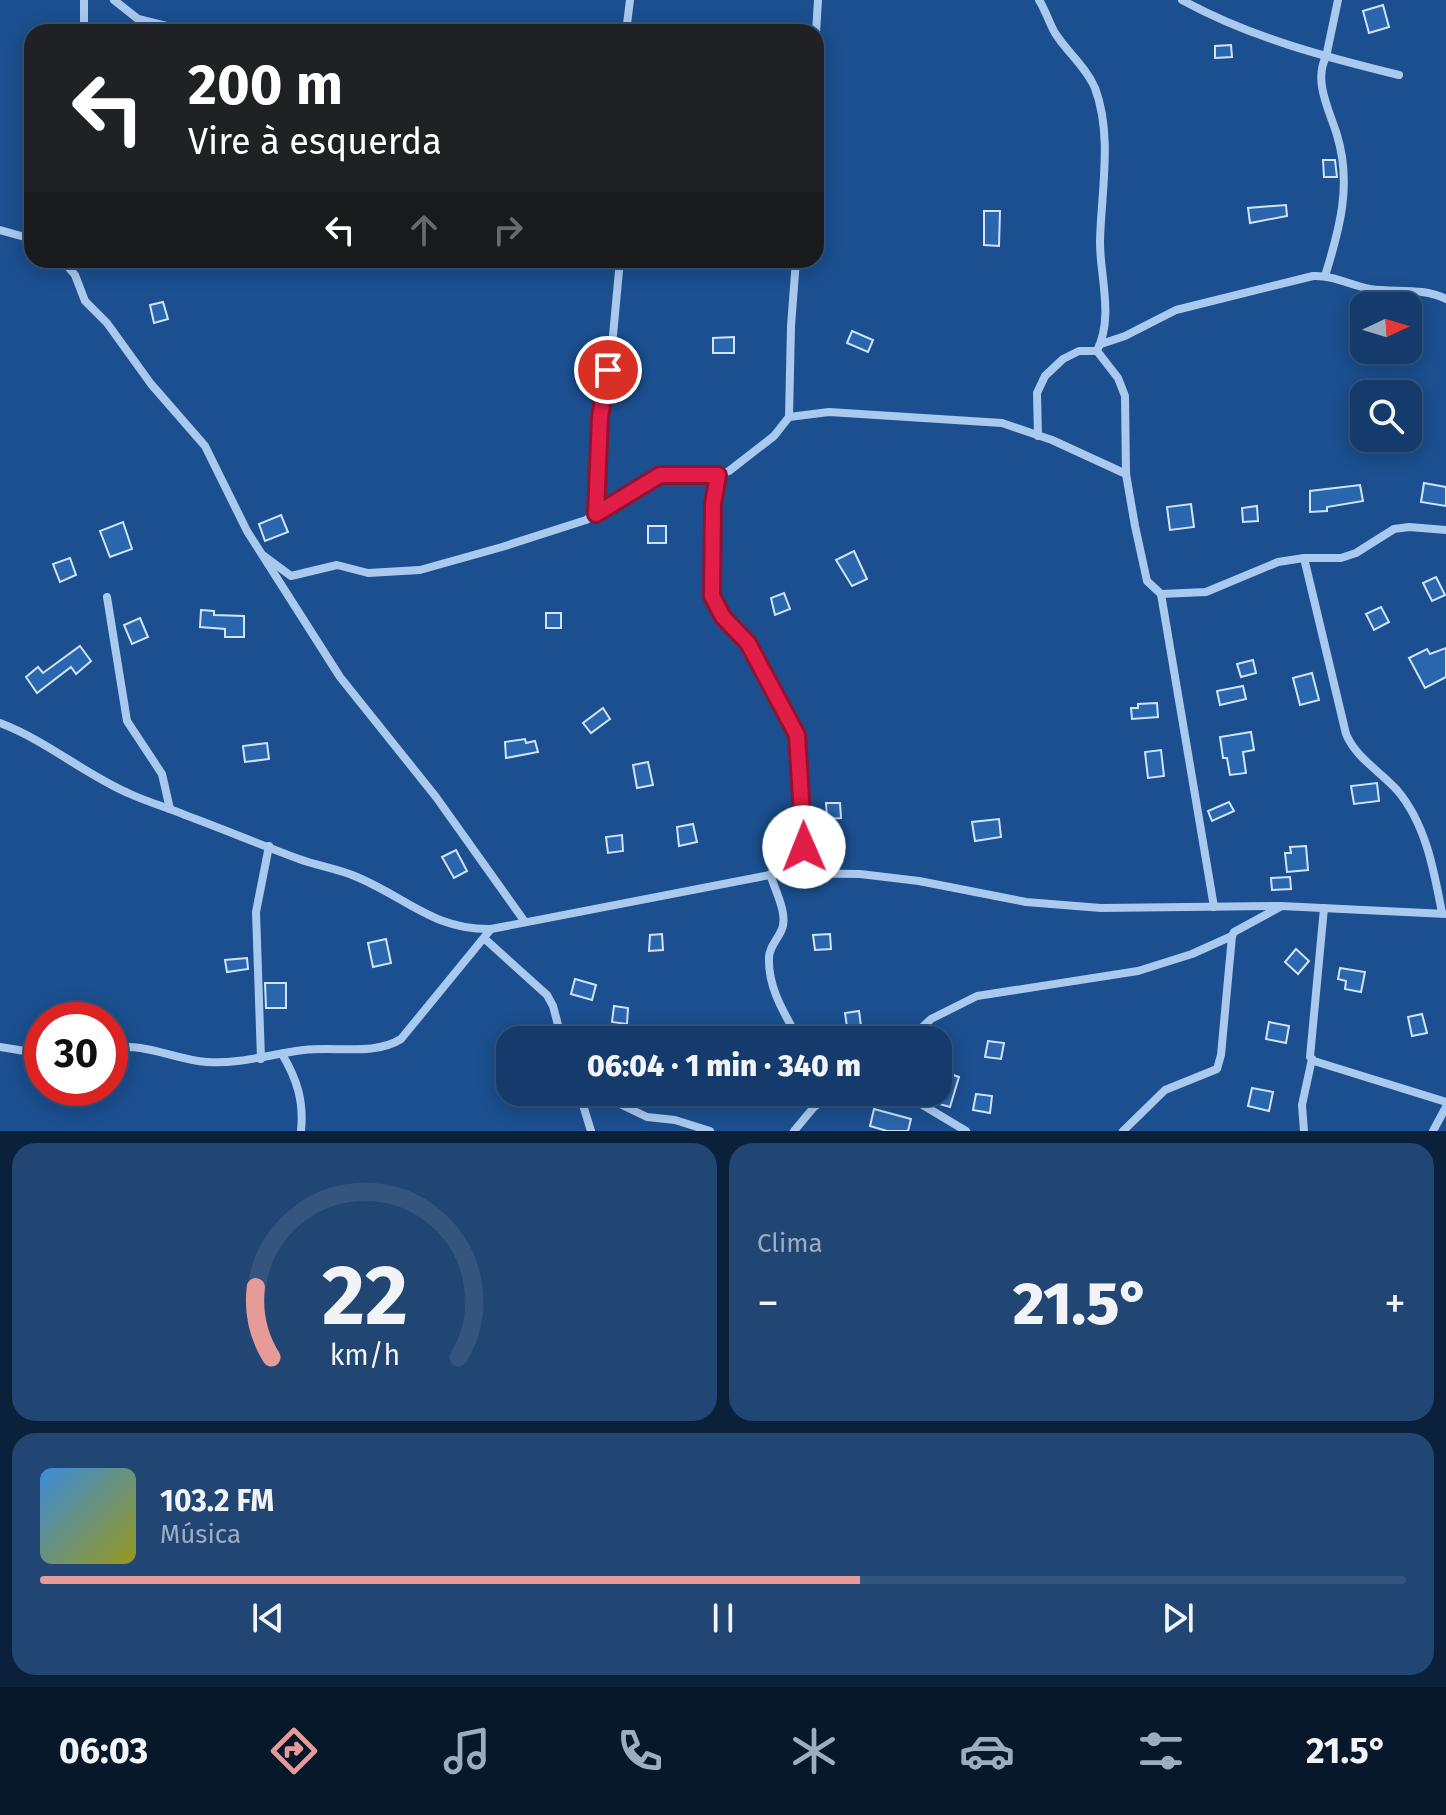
<!DOCTYPE html>
<html lang="pt">
<head>
<meta charset="utf-8">
<style>
  :root { --surface:#143b6b; --page:#214673; --text:#f1f3f6; --muted:#9dadc1; --line:#33557e; --accent:#e69b98 }
  body { margin:0; font-family:"Fira Sans",sans-serif; background:var(--page); color:var(--text); height:100vh; display:flex; flex-direction:column; font-size:30px; white-space:nowrap }
  * { box-sizing:border-box; margin:0 }
  p { font-size:26px; color:var(--muted) }
  .icon { flex:none; width:44px; height:44px; fill:none; stroke:currentColor; stroke-width:2; stroke-linecap:round; stroke-linejoin:round }
  .map { position:relative; height:1131px; overflow:hidden }
  .sheet { display:flex; flex-direction:column; gap:12px; padding:12px; background:#0b203b; flex:1 }
  .sheet>* { flex:none }
  .banner { position:absolute; left:24px; top:24px; width:800px; height:244px; border-radius:24px; box-shadow:0 4px 20px #0003,0 0 0 2px var(--line); background:#202124; color:#fff; overflow:hidden }
  .needle { width:52px; rotate:86deg }
  .controls { position:absolute; left:1350px; top:292px; display:grid; gap:16px }
  .controls a { display:grid; place-items:center; width:72px; height:72px; border-radius:16px; background:var(--surface); box-shadow:0 4px 20px #0003,0 0 0 2px var(--line); font-size:40px }
  .speed { position:absolute; left:24px; top:1002px; display:flex; gap:16px; font-size:40px; font-weight:700; text-align:center }
  .speed>* { display:grid; place-content:center; width:104px; height:104px; border-radius:50%; background:var(--surface); box-shadow:0 4px 20px #0003,0 0 0 2px var(--line); line-height:1 }
  .speed .limit { border:12px solid #d22; background:#fff; color:#111 }
  .pin { position:absolute; display:grid; place-items:center; width:68px; height:68px; color:#fff; margin:-34px; border:4px solid #fff; border-radius:50%; box-shadow:0 2px 8px #0007 }
  .me { position:absolute; width:88px; margin:-44px; rotate:359deg; stroke-linejoin:round; filter:drop-shadow(0 0 6px #0008) }
  .turn { display:flex; align-items:center; gap:28px; height:168px; padding:0 32px; font-size:36px }
  .turn .icon { width:104px; height:104px; stroke-width:2.5 }
  .turn b { display:block; font-size:56px; line-height:68px }
  .lanes { display:flex; align-items:center; height:76px; padding:0 32px; background:#0003; justify-content:center; gap:40px; direction:ltr }
  .lanes .off { opacity:.35 }
  .big { font-size:60px; font-weight:800; line-height:1.1 }
  .sheet .widget { flex:1; display:flex; flex-direction:column; justify-content:center; gap:12px; min-width:0; padding:0 28px; border-radius:24px; background:var(--page) }
  .sheet .dial { align-items:center; gap:0 }
  .dial svg { height:208px; overflow:visible; fill:none; stroke:var(--line); stroke-width:7; stroke-linecap:round; text-anchor:middle }
  .dial text { fill:var(--text); stroke:none }
  .song { display:flex; align-items:center; gap:24px }
  .cover { width:96px; height:96px; border-radius:12px; background:linear-gradient(135deg,hsl(210 70% 55%),hsl(60 70% 35%)) }
  .played { height:8px; border-radius:4px; background:linear-gradient(90deg,var(--accent) 60%,var(--line) 60%) }
  .keys { display:flex; justify-content:space-around; direction:ltr }
  .heat { display:flex; justify-content:space-between; align-items:center; font-size:44px; direction:ltr }
  .sheet .tiles { flex:1; display:grid; gap:12px; grid-template-columns:1fr 1fr }
  .widget:last-child { grid-column:span 2 }
  .trip { position:absolute; left:496px; top:1026px; width:456px; height:80px; border-radius:24px; background:var(--surface); box-shadow:0 4px 20px #0003,0 0 0 2px var(--line); font-weight:800; line-height:80px; text-align:center }
  .tabs { display:flex; height:128px; justify-content:space-around; align-items:center; background:#08182b; color:var(--muted) }
  .tabs .icon { width:56px; height:56px }
  .tabs .selected { color:var(--accent) }
  .tabs b { font-size:36px; color:var(--text) }
  .map>svg:first-child { display:block }
</style>
</head>
<body>
<div class="map">
<svg width="1446" height="1131" viewBox="0 0 1446 1131">
  <rect width="100%" height="100%" fill="#1b4f8f"/>
  <g fill="#2a66ad" stroke="#cfe3fa" stroke-width="2">
    <polygon points="1383,5 1389,27 1369,33 1363,11"/>
    <polygon points="1231,45 1232,57 1215,58 1215,46"/>
    <polygon points="1323,160 1335,160 1337,177 1324,177"/>
    <polygon points="1286,205 1287,216 1250,223 1248,208"/>
    <polygon points="984,211 1000,211 999,246 984,245"/>
    <polygon points="163,302 168,319 154,323 150,305"/>
    <polygon points="852,331 873,340 868,352 847,343"/>
    <polygon points="734,337 734,353 713,353 713,338"/>
    <polygon points="1424,483 1446,487 1446,506 1421,502"/>
    <polygon points="1360,485 1363,501 1327,507 1327,511 1310,512 1310,491"/>
    <polygon points="1191,504 1194,527 1170,530 1167,507"/>
    <polygon points="1257,506 1258,521 1243,522 1242,508"/>
    <polygon points="281,515 288,532 265,541 259,524"/>
    <polygon points="123,522 132,549 110,557 100,531"/>
    <rect x="648" y="526" width="18" height="17"/>
    <polygon points="854,551 867,579 852,586 836,560"/>
    <polygon points="70,558 76,575 60,582 53,564"/>
    <polygon points="1436,577 1445,595 1432,601 1423,583"/>
    <polygon points="784,593 790,609 775,615 771,598"/>
    <polygon points="1381,607 1389,622 1374,630 1366,614"/>
    <polygon points="201,610 214,611 214,615 244,616 244,637 225,637 225,629 200,627"/>
    <rect x="546" y="613" width="15" height="15"/>
    <polygon points="140,618 148,637 132,644 124,625"/>
    <polygon points="80,646 91,661 76,674 71,667 37,693 26,677 38,667 43,673"/>
    <polygon points="1446,648 1446,677 1425,688 1409,658 1427,649 1430,654"/>
    <polygon points="1253,660 1256,673 1241,677 1237,664"/>
    <polygon points="1312,673 1319,700 1300,705 1293,678"/>
    <polygon points="1243,686 1246,699 1220,705 1217,691"/>
    <polygon points="1157,703 1158,717 1132,719 1131,708 1138,708 1138,704"/>
    <polygon points="603,708 610,719 591,733 583,723"/>
    <polygon points="1251,732 1254,750 1243,752 1246,773 1230,775 1227,758 1223,758 1220,737"/>
    <polygon points="525,739 526,743 535,741 538,752 506,758 505,742"/>
    <polygon points="267,743 269,759 245,762 243,746"/>
    <polygon points="1161,750 1164,776 1148,778 1145,752"/>
    <polygon points="648,762 653,785 637,788 633,765"/>
    <polygon points="1377,783 1379,801 1354,804 1351,786"/>
    <polygon points="1229,802 1234,811 1212,821 1208,811"/>
    <polygon points="826,803 840,803 841,818 827,819"/>
    <polygon points="999,819 1001,837 975,841 972,822"/>
    <polygon points="693,824 697,842 679,846 677,827"/>
    <polygon points="622,835 623,851 608,853 606,837"/>
    <polygon points="1306,846 1308,870 1287,872 1285,853 1291,853 1290,847"/>
    <polygon points="456,850 467,871 454,878 442,857"/>
    <polygon points="1290,877 1291,889 1272,890 1271,878"/>
    <polygon points="662,934 663,950 649,951 650,935"/>
    <polygon points="830,934 831,949 815,950 813,935"/>
    <polygon points="386,939 391,963 373,967 368,943"/>
    <polygon points="1296,949 1309,961 1298,974 1285,962"/>
    <polygon points="247,958 248,969 227,972 225,960"/>
    <polygon points="1340,968 1365,972 1361,992 1345,989 1346,981 1338,979"/>
    <polygon points="575,979 596,985 592,1000 571,994"/>
    <polygon points="265,983 286,983 286,1008 266,1008"/>
    <polygon points="614,1006 628,1008 627,1024 612,1022"/>
    <polygon points="859,1011 861,1026 847,1027 845,1013"/>
    <polygon points="1422,1014 1427,1033 1412,1036 1408,1017"/>
    <polygon points="1269,1022 1289,1026 1286,1043 1266,1039"/>
    <polygon points="988,1041 1004,1043 1001,1059 985,1057"/>
    <polygon points="938,1070 959,1077 950,1107 936,1103"/>
    <polygon points="1252,1088 1273,1092 1269,1111 1248,1106"/>
    <polygon points="976,1094 992,1096 990,1113 973,1110"/>
    <polygon points="874,1109 911,1119 908,1131 887,1131 870,1126"/>
  </g>
  <g fill="none" stroke-linecap="round" stroke-linejoin="round">
    <g stroke="#a9c9ee" stroke-width="8">
      <polyline points="84,0 84,32"/>
      <polyline points="114,0 138,19 191,32"/>
      <path d="M 1039,0 C 1046,11 1049,23 1055,33 C 1067,52 1086,67 1095,88 C 1113,136 1101,192 1100,242 C 1100,278 1114,316 1097,351 L 1118,378 L 1125,396 L 1126,474 L 1135,526 L 1147,581 L 1161,594 L 1214,907"/>
      <path d="M 1182,0 C 1249,37 1325,57 1399,75"/>
      <polyline points="626,32 630,0"/>
      <polyline points="816,33 818,0"/>
      <polyline points="0,230 32,239"/>
      <polyline points="62,260 75,275 85,301 107,323 151,384 205,446 247,531 340,677 436,797 525,922"/>
      <path d="M 1325,276 C 1340,228 1352,184 1337,135 C 1330,112 1313,81 1326,57 L 1338,0"/>
      <path d="M 1101,344 L 1125,336 L 1176,310 L 1313,276 C 1333,275 1350,285 1370,289 C 1395,293 1422,287 1446,299"/>
      <polyline points="789,417 791,326 796,260"/>
      <polyline points="1038,436 1037,393 1045,376 1063,359 1079,351 1097,351"/>
      <polyline points="718,475 713,504 712,596 723,617 748,643 797,735 806,874"/>
      <polyline points="596,514 600,417 612,346 620,260"/>
      <polyline points="264,556 291,576 337,565 368,573 420,570 502,547 586,520 660,475 718,475 729,471 774,436 789,417 829,412 1002,423 1052,440 1126,474"/>
      <path d="M 1304,558 L 1346,734 C 1356,758 1380,771 1397,790 C 1426,824 1434,871 1442,913"/>
      <polyline points="1161,594 1206,592 1278,562 1304,558 1341,558 1356,553 1394,529 1409,527 1446,530"/>
      <polyline points="107,597 127,721 162,774 170,809"/>
      <path d="M 0,723 C 47,741 83,773 128,793 C 147,802 166,807 185,815 C 223,829 261,845 299,859 C 318,866 339,869 357,877 C 407,898 434,930 491,929 L 780,873 L 860,874 L 919,881 L 1026,902 L 1101,908 L 1281,906 L 1446,914"/>
      <path d="M 770,874 C 775,890 788,914 782,929 C 778,939 769,947 769,958 C 768,989 785,1014 799,1040"/>
      <polyline points="1324,908 1310,1057 1314,1061 1446,1102"/>
      <polyline points="485,939 547,995 553,1006 562,1040"/>
      <polyline points="909,1040 931,1019 977,996 1138,971 1192,954 1232,936"/>
      <polyline points="0,1047 25,1051 42,1057"/>
      <path d="M 110,1049 C 145,1041 173,1060 207,1062 C 241,1064 271,1054 304,1050 C 336,1046 374,1056 401,1039 L 491,929"/>
      <path d="M 282,1054 C 297,1079 304,1101 301,1131"/>
      <polyline points="261,1059 256,912 269,846"/>
      <polyline points="579,1092 591,1131"/>
      <polyline points="595,1092 647,1117 675,1120 710,1131"/>
      <polyline points="901,1092 966,1131"/>
      <polyline points="814,1107 836,1092"/>
      <polyline points="794,1131 814,1107 818,1092"/>
      <polyline points="1123,1131 1165,1090 1217,1069 1221,1055 1232,936 1234,932 1280,907"/>
      <polyline points="1304,1131 1302,1105 1312,1059"/>
      <polyline points="1433,1131 1446,1107"/>
    </g>
  </g>
  <g fill="none" stroke-linecap="round" stroke-linejoin="round">
    <g stroke="#92132f" stroke-width="20">
      <polyline id="route" points="608,370 600,417 596,514 660,475 718,475 713,504 712,596 723,617 748,643 797,735 804,847"/>
    </g>
    <use href="#route" stroke="#e11d48" stroke-width="14"/>
  </g>
</svg>
<div class="controls">
<a><svg class="needle" viewBox="-14 -14 28 28"><path d="M0-13l5 13h-10z" fill="#e53935"/><path d="M0 13l5-13h-10z" fill="#9dadc1"/></svg></a>
<a><svg class="icon" aria-label="search" viewBox="0 0 24 24"><circle cx="10" cy="10" r="6"/><path d="M15 15l6 6"/></svg></a>
</div>
<div class="speed"><div class="limit">30</div></div>
<div class="pin" style="left:608px;top:370px;background:#d93025"><svg class="icon" aria-label="arrive" viewBox="0 0 24 24"><path d="M6 21V4h12l-3 4 3 4H6"/></svg></div>
<svg class="me" style="left:804px;top:847px" viewBox="-20 -20 40 40"><circle r="19" fill="#fff"/><path d="M0-13L10 11 0 6-10 11z" fill="#e11d48"/></svg>
<div class="trip">06:04 · 1 min · 340 m</div>
<div class="banner">
<div class="turn"><svg class="icon" aria-label="left" viewBox="0 0 24 24"><path d="M17 20v-9H6M10 6l-5 5 5 5"/></svg><div><b>200 m</b>Vire à esquerda</div></div>
<div class="lanes"><svg class="icon" aria-label="left" viewBox="0 0 24 24"><path d="M17 20v-9H6M10 6l-5 5 5 5"/></svg><svg class="icon off" aria-label="ahead" viewBox="0 0 24 24"><path d="M12 20V5M6 11l6-6 6 6"/></svg><svg class="icon off" aria-label="right" viewBox="0 0 24 24"><path d="M7 20v-9h11M14 6l5 5-5 5"/></svg></div>
</div>
</div>
<section class="sheet">
<div class="tiles">
<div class="widget dial"><svg viewBox="0 0 100 80">
<path d="M14 69A42 42 0 1 1 86 69"/>
<path d="M14 69A42 42 0 0 1 8 42" stroke="#e69b98"/>
<text x="50" y="56" font-size="32" font-weight="700">22</text>
<text x="50" y="72" font-size="11">km/h</text>
</svg></div>
<div class="widget"><p>Clima</p>
<div class="heat"><a>−</a><b class="big">21.5°</b><a>+</a></div>
</div>
<div class="widget">
<div class="song"><i class="cover"></i><div><b>103.2 FM</b><p>Música</p></div></div>
<div class="played"></div>
<div class="keys"><svg class="icon" aria-label="previous" viewBox="0 0 24 24"><path d="M18 5L8 12l10 7zM5 5v14"/></svg><svg class="icon" aria-label="pause" viewBox="0 0 24 24"><path d="M8 5v14M16 5v14"/></svg><svg class="icon" aria-label="next" viewBox="0 0 24 24"><path d="M6 5l10 7-10 7zM19 5v14"/></svg></div>
</div>
</div>
</section>
<nav class="tabs">
<b>06:03</b>
<svg class="icon selected" aria-label="directions" viewBox="0 0 24 24"><path d="M12 3l9 9-9 9-9-9zM9 14v-3h6M13 9l2 2-2 2"/></svg>
<svg class="icon" aria-label="music" viewBox="0 0 24 24"><path d="M9 18V5l10-2v13"/><circle cx="6" cy="18" r="3"/><circle cx="16" cy="16" r="3"/></svg>
<svg class="icon" aria-label="phone" viewBox="0 0 24 24"><path d="M5 4h4l2 5-3 2q2 4 5 5l2-3 5 2v4C11 20 4 13 5 4z"/></svg>
<svg class="icon" aria-label="climate" viewBox="0 0 24 24"><path d="M12 3v18M4 7l16 10M4 17L20 7"/></svg>
<svg class="icon" aria-label="car" viewBox="0 0 24 24"><path d="M5 17H2v-5l4-1 3-4h7l3 4 3 1v5h-3M9 17h6M6 11h13"/><circle cx="7" cy="17" r="2"/><circle cx="17" cy="17" r="2"/></svg>
<svg class="icon" aria-label="filters" viewBox="0 0 24 24"><path d="M4 7h16M4 17h16"/><circle cx="9" cy="7" r="2"/><circle cx="15" cy="17" r="2"/></svg>
<b>21.5°</b>
</nav>
</body>
</html>
